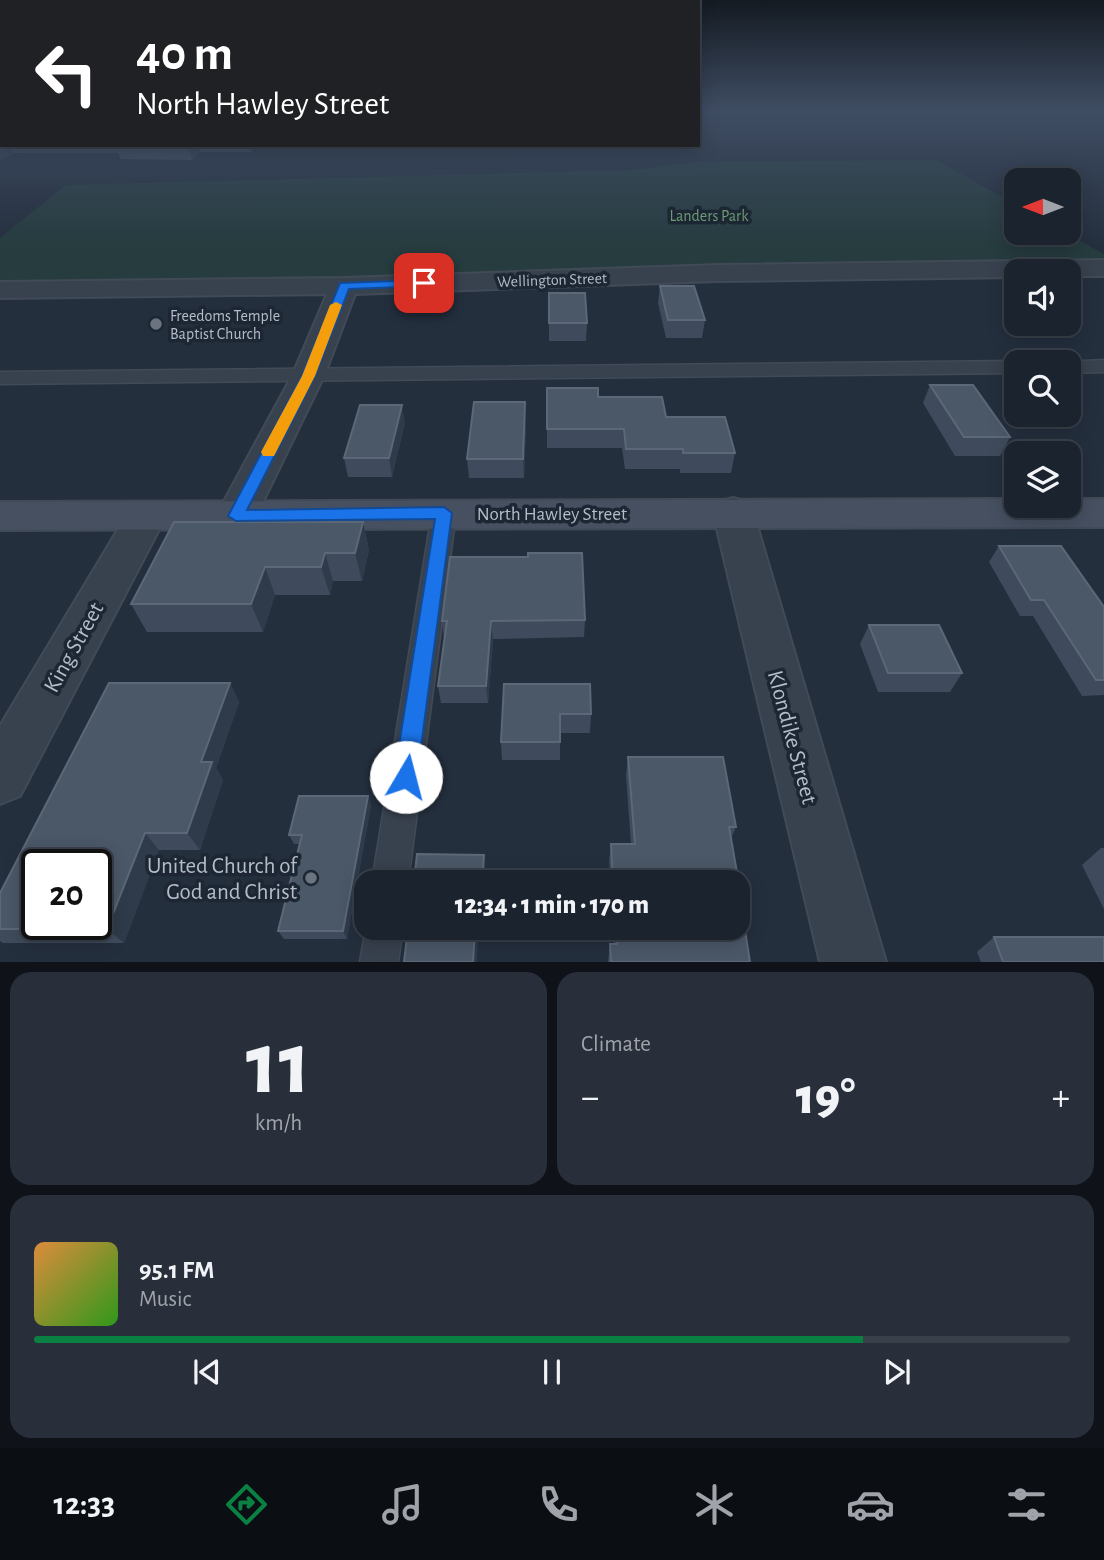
<!DOCTYPE html>
<html lang="en">
<head>
<meta charset="utf-8">
<style>
  :root { --surface:#1b232e; --page:#282f3a; --text:#f1f3f6; --muted:#a0a4aa; --line:#39404a; --accent:#0b8043 }
  body { margin:0; font-family:"Alegreya Sans",sans-serif; background:var(--page); color:var(--text); height:100vh; display:flex; flex-direction:column; font-size:26px; white-space:nowrap }
  * { box-sizing:border-box; margin:0 }
  p { font-size:23px; color:var(--muted) }
  .icon { flex:none; width:38px; height:38px; fill:none; stroke:currentColor; stroke-width:2; stroke-linecap:round; stroke-linejoin:round }
  .map { position:relative; height:962px; overflow:hidden }
  .details { display:flex; flex-direction:column; gap:10px; padding:10px; background:#0f1319; flex:1 }
  .details>* { flex:none }
  .banner { position:absolute; left:0px; top:0px; width:700px; height:147px; box-shadow:0 4px 18px #0003,0 0 0 2px var(--line); background:#202124; color:#fff; overflow:hidden }
  .needle { width:46px; rotate:270deg }
  .fabs { position:absolute; left:1004px; top:168px; display:grid; gap:14px }
  .fabs a { display:grid; place-items:center; width:77px; height:77px; border-radius:14px; background:var(--surface); box-shadow:0 4px 18px #0003,0 0 0 2px var(--line); font-size:35px }
  .speed { position:absolute; left:21px; top:849px; display:flex; gap:14px; font-size:35px; font-weight:700; text-align:center }
  .speed>* { display:grid; place-content:center; width:91px; height:91px; border-radius:50%; background:var(--surface); box-shadow:0 4px 18px #0003,0 0 0 2px var(--line); line-height:1 }
  .speed .limit { border:4px solid #111; border-radius:10px; background:#fff; color:#111 }
  .pin { position:absolute; display:grid; place-items:center; width:60px; height:60px; color:#fff; margin:-30px; border-radius:14px; box-shadow:0 4px 10px #0006 }
  .me { position:absolute; width:77px; margin:-38px; rotate:8deg; stroke-linejoin:round; filter:drop-shadow(0 0 5px #0008) }
  .turn { display:flex; align-items:center; gap:24px; height:147px; padding:0 21px; font-size:32px }
  .turn .icon { width:91px; height:91px; stroke-width:2.5 }
  .turn b { display:block; font-size:49px; line-height:60px }
  .big { font-size:52px; font-weight:800; line-height:1.1 }
  .details .card { flex:1; display:flex; flex-direction:column; justify-content:center; gap:10px; min-width:0; padding:0 24px; border-radius:21px; background:var(--page) }
  .details .dial { align-items:center; gap:0 }
  .dial b { font-size:91px; line-height:1 }
  .song { display:flex; align-items:center; gap:21px }
  .cover { width:84px; height:84px; border-radius:10px; background:linear-gradient(135deg,hsl(30 70% 55%),hsl(110 70% 35%)) }
  .played { height:7px; border-radius:4px; background:linear-gradient(90deg,var(--accent) 80%,var(--line) 80%) }
  .keys { display:flex; justify-content:space-around; direction:ltr }
  .heat { display:flex; justify-content:space-between; align-items:center; font-size:38px; direction:ltr }
  .details .tiles { flex:1; display:grid; gap:10px; grid-template-columns:1fr 1fr }
  .card:last-child { grid-column:span 2 }
  .trip { position:absolute; left:354px; top:870px; width:396px; height:70px; border-radius:21px; background:var(--surface); box-shadow:0 4px 18px #0003,0 0 0 2px var(--line); font-weight:800; line-height:70px; text-align:center }
  .tabs { display:flex; height:112px; justify-content:space-around; align-items:center; background:#0b0e12; color:var(--muted) }
  .tabs .icon { width:49px; height:49px }
  .tabs .active { color:var(--accent) }
  .tabs b { font-size:32px; color:var(--text) }
  .map>svg:first-child { display:block }
</style>
</head>
<body>
<div class="map">
<svg width="1104" height="962" viewBox="0 0 1104 962">
  <rect width="100%" height="100%" fill="#242f3e"/>
  <polygon fill="#263c3f" points="936,160 1017,205 1017,233 1066,233 1104,254 1104,263 0,284 0,238 66,185 631,170 695,162"/>
  <g fill="none" stroke-linecap="round" stroke-linejoin="round">
    <g stroke="#414a57" stroke-width="3">
      <g id="lane">
        <polygon points="1104,360 1104,372 1069,373 1069,362 1065,362"/>
        <polygon points="1017,361 1021,362 1017,362 1017,373 0,384 0,372"/>
        <polygon points="444,505 452,507 456,513 408,882 372,882 432,513 436,507"/>
        <polygon points="366,927 403,928 398,962 360,962"/>
      </g>
    </g>
    <g stroke="#414a57" stroke-width="4">
      <g id="street">
        <polygon points="1104,260 1104,276 1069,276 1069,271 1017,271 1017,277 718,281 355,294 324,376 256,516 250,526 236,530 222,526 216,516 292,376 327,294 0,298 0,282 344,278 718,265"/>
        <polygon points="733,498 747,502 753,512 886,962 820,962 713,512 719,502"/>
        <polygon points="146,502 160,506 166,516 20,796 0,804 0,726 132,506"/>
      </g>
    </g>
    <g stroke="#414a57" stroke-width="4">
      <polygon id="secondary" points="1017,499 1017,506 1069,506 1069,499 1104,499 1104,527 0,530 0,502"/>
    </g>
    <use href="#lane" fill="#38414e" fill-rule="evenodd"/>
    <use href="#street" fill="#38414e" fill-rule="evenodd"/>
    <use href="#secondary" fill="#465061" fill-rule="evenodd"/>
  </g>
  <g fill="#3f4b5c">
    <polygon points="2,145 304,145 303,147 255,147 251,152 200,152 192,160 121,159 118,153 14,153"/>
    <polygon points="660,286 705,320 702,338 666,338 658,303"/>
    <polygon points="549,293 587,323 586,341 549,341"/>
    <polygon points="930,385 1010,437 1000,456 955,456 923,403"/>
    <polygon points="547,388 598,397 666,417 735,453 731,473 680,473 680,469 625,469 622,448 547,448"/>
    <polygon points="526,421 524,478 469,478 467,459"/>
    <polygon points="405,423 392,477 348,477 344,458"/>
    <polygon points="363,522 369,550 362,581 333,581 330,595 275,595 263,632 147,632 131,604"/>
    <polygon points="999,546 1104,607 1104,695 1082,696 1033,616 1020,616 989,562"/>
    <polygon points="585,620 584,637 493,639 488,703 441,703 438,686 444,639 442,621"/>
    <polygon points="869,625 962,673 950,692 878,692 860,644"/>
    <polygon points="230,683 239,702 216,768 223,780 200,850 159,850 124,943 3,943 0,941 0,893"/>
    <polygon points="590,684 591,714 590,733 560,733 560,760 502,760 501,742"/>
    <polygon points="628,757 736,827 731,838 746,924 744,927 750,962 608,962 610,944 614,944 613,928 737,928 737,882 610,882 609,861 611,844 631,844 626,775"/>
    <polygon points="368,796 371,805 347,939 284,939 278,931 299,844 294,844 289,835"/>
    <polygon points="1101,848 1104,848 1104,909 1082,865"/>
    <polygon points="408,928 483,928 482,941 478,941"/>
    <polygon points="994,937 1104,962 981,962 977,952"/>
  </g>
  <g fill="#2f3b4b">
    <polygon points="2,129 2,145 10,145 14,153 0,161 0,130"/>
    <polygon points="188,145 198,145 200,152 192,160"/>
    <polygon points="249,145 255,145 255,147 251,152"/>
    <polygon points="525,402 526,421 524,478 523,459"/>
    <polygon points="402,405 405,423 392,477 389,458"/>
    <polygon points="363,522 369,550 362,581 355,553"/>
    <polygon points="325,553 333,581 330,595 321,567"/>
    <polygon points="265,567 275,595 263,632 251,604"/>
    <polygon points="491,621 493,639 488,703 486,686"/>
    <polygon points="230,683 239,702 216,768 223,780 200,850 187,833 201,762"/>
    <polygon points="368,796 371,805 347,939 343,931"/>
    <polygon points="145,833 159,850 124,943 107,929"/>
    <polygon points="484,855 486,872 486,882 482,882"/>
    <polygon points="475,928 478,941 477,962 473,962"/>
    <polygon points="480,928 483,928 482,941"/>
  </g>
  <g fill="#4b5868" stroke="#5c6777" stroke-width="2" fill-rule="evenodd">
    <polygon points="0,112 2,112 2,129 0,130"/>
    <polygon points="660,286 694,286 705,320 668,320"/>
    <polygon points="549,293 585,293 587,323 549,323"/>
    <polygon points="930,385 973,385 1010,437 964,437"/>
    <polygon points="547,388 598,388 598,397 662,397 666,417 725,417 735,453 683,453 683,449 626,449 624,429 547,429"/>
    <polygon points="474,402 525,402 523,459 467,459"/>
    <polygon points="360,405 402,405 389,458 344,458"/>
    <polygon points="174,522 363,522 355,553 325,553 321,567 265,567 251,604 131,604"/>
    <polygon points="999,546 1061,546 1104,607 1104,680 1096,680 1044,600 1031,600"/>
    <polygon points="528,553 582,553 585,620 491,621 486,686 438,686 447,621 442,621 450,557 528,557"/>
    <polygon points="869,625 939,625 962,673 888,673"/>
    <path d="M 109,683 L 230,683 L 201,762 L 212,762 L 187,833 L 145,833 L 107,929 L 0,929 L 0,893 ZM 37,864 L 96,864 L 96,924 L 37,924 Z"/>
    <polygon points="504,684 590,684 591,714 560,714 560,742 501,742"/>
    <polygon points="628,757 723,757 736,827 729,827 746,924 744,924 750,962 611,962 610,944 617,944 616,928 737,928 737,882 613,882 611,844 635,844"/>
    <polygon points="299,796 368,796 343,931 278,931 302,835 289,835"/>
    <polygon points="417,854 484,855 482,882 414,882"/>
    <polygon points="408,928 475,928 473,962 404,962"/>
    <polygon points="994,937 1104,937 1104,962 1003,962"/>
  </g>
  <linearGradient id="sky" x2="0" y2="1"><stop stop-color="#141a22"/><stop offset="0.45" stop-color="#3f4d63"/><stop offset="1" stop-color="#3f4d63" stop-opacity="0"/></linearGradient>
  <rect width="1104" height="247" fill="url(#sky)"/>
  <polygon fill="#1a73e8" stroke="#114b97" stroke-width="2" points="424,280 428,281 428,286 349,289 315,376 247,510 444,507 452,513 417,777 414,784 406,788 398,784 394,777 435,519 236,521 228,516 302,376 340,283"/>
  <polygon fill="#f59e0b" points="336,302 342,305 315,376 274,456 263,456 261,452 302,376 330,305"/>
  <g fill="#6b7280" stroke="#1d2633" stroke-width="2.5">
    <circle cx="156" cy="324" r="7"/>
    <circle cx="311" cy="878" r="7"/>
  </g>
  <g text-anchor="middle" stroke-width="7" stroke-linejoin="round" paint-order="stroke">
    <g font-size="16" fill="#6b9a76" stroke="#1d2633">
      <text x="709" y="221">Landers Park</text>
    </g>
    <g font-size="16" fill="#b4bcc9" stroke="#1d2633">
      <text transform="translate(552 279) rotate(-2)" y="6">Wellington Street</text>
    </g>
    <g font-size="16" fill="#b4bcc9" stroke="#1d2633" text-anchor="start">
      <text x="170" y="321">Freedoms Temple<tspan x="170" dy="18">Baptist Church</tspan></text>
    </g>
    <g font-size="19" fill="#b4bcc9" stroke="#1d2633">
      <text x="552" y="520">North Hawley Street</text>
    </g>
    <g font-size="23" fill="#b4bcc9" stroke="#1d2633">
      <text transform="translate(73 647) rotate(-61)" y="8">King Street</text>
      <text transform="translate(793 737) rotate(75)" y="8">Klondike Street</text>
    </g>
    <g font-size="23" fill="#b4bcc9" stroke="#1d2633" text-anchor="end">
      <text x="297" y="873">United Church of<tspan x="297" dy="26">God and Christ</tspan></text>
    </g>
  </g>
</svg>
<div class="fabs">
<a><svg class="needle" viewBox="-14 -14 28 28"><path d="M0-13l5 13h-10z" fill="#e53935"/><path d="M0 13l5-13h-10z" fill="#a0a4aa"/></svg></a>
<a><svg class="icon" aria-label="sound" viewBox="0 0 24 24"><path d="M4 9h4l5-4v14l-5-4H4zM17 9q2 3 0 6"/></svg></a>
<a><svg class="icon" aria-label="search" viewBox="0 0 24 24"><circle cx="10" cy="10" r="6"/><path d="M15 15l6 6"/></svg></a>
<a><svg class="icon" aria-label="layers" viewBox="0 0 24 24"><path d="M12 4l9 5-9 5-9-5zM3 14l9 5 9-5"/></svg></a>
</div>
<div class="speed"><div class="limit">20</div></div>
<div class="pin" style="left:424px;top:283px;background:#d93025"><svg class="icon" aria-label="arrive" viewBox="0 0 24 24"><path d="M6 21V4h12l-3 4 3 4H6"/></svg></div>
<svg class="me" style="left:406px;top:777px" viewBox="-20 -20 40 40"><circle r="19" fill="#fff"/><path d="M0-13L10 11 0 6-10 11z" fill="#1a73e8"/></svg>
<div class="trip">12:34 · 1 min · 170 m</div>
<div class="banner">
<div class="turn"><svg class="icon" aria-label="left" viewBox="0 0 24 24"><path d="M17 20v-9H6M10 6l-5 5 5 5"/></svg><div><b>40 m</b>North Hawley Street</div></div>
</div>
</div>
<section class="details">
<div class="tiles">
<div class="card dial"><b>11</b><p>km/h</p></div>
<div class="card"><p>Climate</p>
<div class="heat"><a>−</a><b class="big">19°</b><a>+</a></div>
</div>
<div class="card">
<div class="song"><i class="cover"></i><div><b>95.1 FM</b><p>Music</p></div></div>
<div class="played"></div>
<div class="keys"><svg class="icon" aria-label="previous" viewBox="0 0 24 24"><path d="M18 5L8 12l10 7zM5 5v14"/></svg><svg class="icon" aria-label="pause" viewBox="0 0 24 24"><path d="M8 5v14M16 5v14"/></svg><svg class="icon" aria-label="next" viewBox="0 0 24 24"><path d="M6 5l10 7-10 7zM19 5v14"/></svg></div>
</div>
</div>
</section>
<nav class="tabs">
<b>12:33</b>
<svg class="icon active" aria-label="directions" viewBox="0 0 24 24"><path d="M12 3l9 9-9 9-9-9zM9 14v-3h6M13 9l2 2-2 2"/></svg>
<svg class="icon" aria-label="music" viewBox="0 0 24 24"><path d="M9 18V5l10-2v13"/><circle cx="6" cy="18" r="3"/><circle cx="16" cy="16" r="3"/></svg>
<svg class="icon" aria-label="phone" viewBox="0 0 24 24"><path d="M5 4h4l2 5-3 2q2 4 5 5l2-3 5 2v4C11 20 4 13 5 4z"/></svg>
<svg class="icon" aria-label="climate" viewBox="0 0 24 24"><path d="M12 3v18M4 7l16 10M4 17L20 7"/></svg>
<svg class="icon" aria-label="car" viewBox="0 0 24 24"><path d="M5 17H2v-5l4-1 3-4h7l3 4 3 1v5h-3M9 17h6M6 11h13"/><circle cx="7" cy="17" r="2"/><circle cx="17" cy="17" r="2"/></svg>
<svg class="icon" aria-label="filters" viewBox="0 0 24 24"><path d="M4 7h16M4 17h16"/><circle cx="9" cy="7" r="2"/><circle cx="15" cy="17" r="2"/></svg>
</nav>
</body>
</html>
